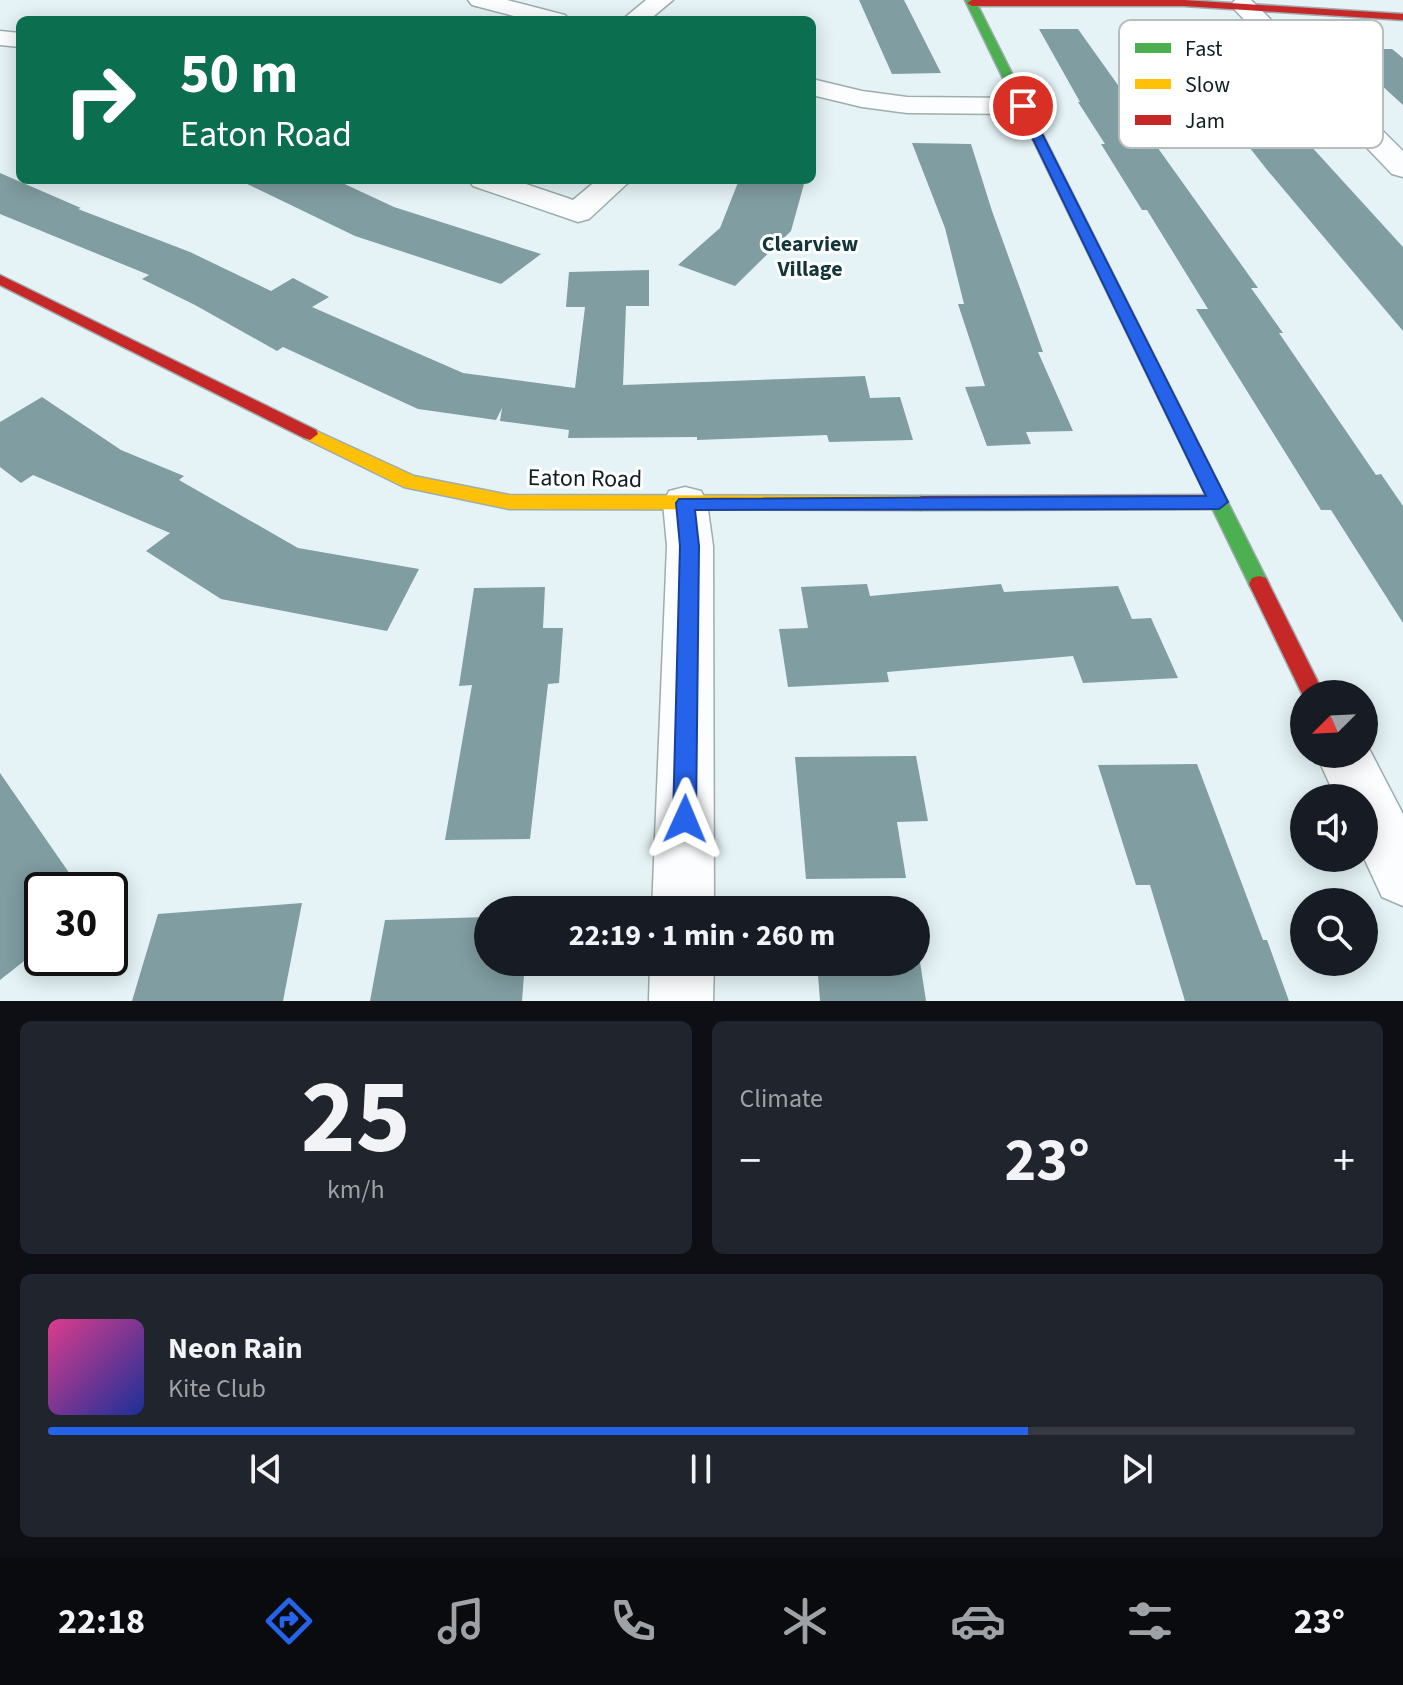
<!DOCTYPE html>
<html lang="en">
<head>
<meta charset="utf-8">
<style>
  :root { --surface:#171b24; --page:#20242c; --text:#f1f3f6; --muted:#9ea1a6; --line:#363941; --accent:#2563eb }
  body { margin:0; font-family:"Source Sans 3",sans-serif; background:var(--page); color:var(--text); height:100vh; display:flex; flex-direction:column; font-size:30px; white-space:nowrap }
  * { box-sizing:border-box; margin:0 }
  p { font-size:26px; color:var(--muted) }
  .icon { flex:none; width:44px; height:44px; fill:none; stroke:currentColor; stroke-width:2; stroke-linecap:round; stroke-linejoin:round }
  .map { position:relative; height:1001px; overflow:hidden }
  .panel { display:flex; flex-direction:column; gap:20px; padding:20px; background:#0d0f14; flex:1 }
  .panel>* { flex:none }
  .guide { position:absolute; left:16px; top:16px; width:800px; height:168px; border-radius:12px; box-shadow:0 4px 20px #0003; background:#0b6e4f; color:#fff; overflow:hidden }
  .needle { width:52px; rotate:246deg }
  .controls { position:absolute; left:1290px; top:680px; display:grid; gap:16px }
  .controls a { display:grid; place-items:center; width:88px; height:88px; border-radius:50%; background:var(--surface); box-shadow:0 4px 20px #0003; font-size:40px }
  .speed { position:absolute; left:24px; top:872px; display:flex; gap:16px; font-size:40px; font-weight:700; text-align:center }
  .speed>* { display:grid; place-content:center; width:104px; height:104px; border-radius:50%; background:var(--surface); box-shadow:0 4px 20px #0003; line-height:1 }
  .speed .limit { border:4px solid #111; border-radius:12px; background:#fff; color:#111 }
  .pin { position:absolute; display:grid; place-items:center; width:68px; height:68px; color:#fff; margin:-34px; border:4px solid #fff; border-radius:50%; box-shadow:0 2px 8px #0007 }
  .me { position:absolute; width:88px; margin:-44px; rotate:1deg; stroke-linejoin:round; filter:drop-shadow(0 0 6px #0008) }
  .turn { display:flex; align-items:center; gap:28px; height:168px; padding:0 32px; font-size:36px }
  .turn .icon { width:104px; height:104px; stroke-width:2.5 }
  .turn b { display:block; font-size:56px; line-height:68px }
  .big { font-size:60px; font-weight:700; line-height:1.1 }
  .panel .tile { flex:1; display:flex; flex-direction:column; justify-content:center; gap:12px; min-width:0; padding:0 28px; border-radius:12px; background:var(--page) }
  .panel .dial { align-items:center; gap:0 }
  .dial b { font-size:104px; line-height:1 }
  .song { display:flex; align-items:center; gap:24px }
  .cover { width:96px; height:96px; border-radius:12px; background:linear-gradient(135deg,hsl(330 70% 55%),hsl(230 70% 35%)) }
  .played { height:8px; border-radius:4px; background:linear-gradient(90deg,var(--accent) 75%,var(--line) 75%) }
  .keys { display:flex; justify-content:space-around; direction:ltr }
  .heat { display:flex; justify-content:space-between; align-items:center; font-size:44px; direction:ltr }
  .panel .tiles { flex:1; display:grid; gap:20px; grid-template-columns:1fr 1fr }
  .tile:last-child { grid-column:span 2 }
  .trip { position:absolute; left:474px; top:896px; width:456px; height:80px; border-radius:40px; background:var(--surface); box-shadow:0 4px 20px #0003; font-weight:700; line-height:80px; text-align:center }
  .tab-bar { display:flex; height:128px; justify-content:space-around; align-items:center; background:#090b0e; color:var(--muted) }
  .tab-bar .icon { width:56px; height:56px }
  .tab-bar .current { color:var(--accent) }
  .tab-bar b { font-size:36px; color:var(--text) }
  .map>svg:first-child { display:block }
</style>
</head>
<body>
<div class="map">
<svg width="1403" height="1001" viewBox="0 0 1403 1001">
  <rect width="100%" height="100%" fill="#e5f3f6"/>
  <g fill="#809da1">
    <polygon points="859,0 904,0 941,73 892,74"/>
    <polygon points="1039,29 1078,29 1140,116 1135,116 1258,288 1251,288 1283,333 1279,333 1376,475 1381,474 1403,506 1403,623 1331,510 1321,510 1196,309 1208,309 1147,210 1142,210 1101,144 1105,144 1078,102 1080,102"/>
    <polygon points="1164,39 1221,39 1249,75 1246,75 1403,247 1403,331 1268,171"/>
    <polygon points="1342,49 1392,49 1403,58 1403,105"/>
    <polygon points="912,143 971,144 992,211 1043,352 1038,352 1073,431 1026,432 1031,444 987,446 965,387 985,386 958,304 964,304 945,228"/>
    <polygon points="0,173 81,208 78,209 190,252 271,291 293,278 329,297 312,307 463,373 575,388 585,307 566,307 569,272 649,270 649,306 626,306 623,385 865,376 870,398 900,397 913,440 829,442 827,435 697,440 697,437 568,438 569,430 500,421 502,408 496,420 418,409 283,347 277,351 195,305 142,279 149,275 0,214"/>
    <polygon points="239,180 336,180 394,207 541,254 501,284 355,236"/>
    <polygon points="739,180 804,184 791,231 735,286 678,265 720,228"/>
    <polygon points="42,397 121,450 184,476 179,480 298,548 419,569 387,631 221,599 146,551 170,533 33,475 21,483 0,467 0,422"/>
    <polygon points="867,584 870,596 1001,584 1004,592 1118,586 1132,619 1151,618 1178,678 1083,683 1073,656 887,672 889,682 788,687 779,629 808,628 801,587"/>
    <polygon points="545,587 543,628 563,628 559,683 548,684 530,839 445,840 472,685 459,686 474,588"/>
    <polygon points="916,756 928,821 897,822 906,878 806,879 795,757"/>
    <polygon points="1197,764 1263,940 1267,940 1289,1001 1185,1001 1150,885 1136,885 1098,765"/>
    <polygon points="0,773 81,890 42,890 42,947 0,980"/>
    <polygon points="302,903 283,1001 132,1001 158,914"/>
    <polygon points="488,917 488,962 525,962 522,1001 370,1001 385,920"/>
    <polygon points="817,962 920,962 926,1001 820,1001"/>
  </g>
  <g fill="none" stroke-linecap="round" stroke-linejoin="round">
    <g stroke="#9eacae" stroke-width="3">
      <g id="street">
        <polygon points="468,0 507,0 565,15 569,20 529,20 472,5"/>
        <polygon points="646,0 673,0 649,20 622,20"/>
        <polygon points="1235,0 1251,0 1403,151 1403,177 1392,174 1235,10 1231,5"/>
        <polygon points="0,31 20,33 20,47 0,45"/>
        <polygon points="812,79 862,91 907,97 1023,98 1033,100 1037,106 1033,112 1023,114 907,113 862,107 812,95"/>
        <polygon points="469,180 514,180 573,200 597,180 631,180 589,219 578,222 473,186"/>
        <polygon points="685,487 701,491 707,503 713,546 714,910 652,910 667,546 663,503 669,491"/>
        <polygon points="1364,739 1403,814 1403,906 1382,897 1364,858 1364,798 1336,798 1316,754 1364,754"/>
        <polygon points="650,962 714,962 713,1001 649,1001"/>
      </g>
    </g>
    <g stroke="#9eacae" stroke-width="3">
      <polygon id="fast" points="965,0 975,0 1269,584 1266,590 1259,592 1252,590 1249,584"/>
    </g>
    <g stroke="#9eacae" stroke-width="3">
      <polygon id="slow" points="310,428 414,476 509,495 921,496 930,503 921,510 509,509 404,487 304,438 302,434"/>
    </g>
    <g stroke="#9eacae" stroke-width="3">
      <g id="jam">
        <polygon points="1184,0 1403,14 1403,20 1184,6 972,6 967,3 972,0"/>
        <polygon points="0,275 316,430 318,434 310,440 304,438 0,285"/>
        <polygon points="1219,495 1228,502 1219,509 921,510 912,503 921,496"/>
        <polygon points="1259,576 1266,578 1324,694 1304,694 1304,698 1249,584 1252,578"/>
      </g>
    </g>
    <use href="#street" fill="#fbfdfe" fill-rule="evenodd"/>
    <use href="#fast" fill="#4caf50" fill-rule="evenodd"/>
    <use href="#slow" fill="#ffc107" fill-rule="evenodd"/>
    <use href="#jam" fill="#c62828" fill-rule="evenodd"/>
  </g>
  <polygon fill="#2563eb" stroke="#184099" stroke-width="2" points="1023,103 1028,106 1228,502 1219,509 695,510 699,546 696,819 693,827 685,830 676,827 673,819 680,546 676,503 679,499 1206,496 1017,106"/>
  <g text-anchor="middle" stroke-width="6" stroke-linejoin="round" paint-order="stroke">
    <g font-size="22" font-weight="bold" fill="#14363b" stroke="#fff">
      <text x="810" y="251">Clearview<tspan x="810" dy="25">Village</tspan></text>
    </g>
    <g font-size="24" fill="#0f1f21" stroke="#fff">
      <text transform="translate(585 478) rotate(1)" y="8">Eaton Road</text>
    </g>
  </g>
  <rect x="1119" y="20" width="264" height="128" rx="12" fill="#fff" stroke="#b7bcbc" stroke-width="2"/>
  <rect x="1135" y="43" width="36" height="10" fill="#4caf50"/>
  <rect x="1135" y="79" width="36" height="10" fill="#ffc107"/>
  <rect x="1135" y="115" width="36" height="10" fill="#c62828"/>
  <g font-size="22" fill="#0f1f21">
    <text x="1185" y="56">Fast</text>
    <text x="1185" y="92">Slow</text>
    <text x="1185" y="128">Jam</text>
  </g>
</svg>
<div class="controls">
<a><svg class="needle" viewBox="-14 -14 28 28"><path d="M0-13l5 13h-10z" fill="#e53935"/><path d="M0 13l5-13h-10z" fill="#9ea1a6"/></svg></a>
<a><svg class="icon" aria-label="sound" viewBox="0 0 24 24"><path d="M4 9h4l5-4v14l-5-4H4zM17 9q2 3 0 6"/></svg></a>
<a><svg class="icon" aria-label="search" viewBox="0 0 24 24"><circle cx="10" cy="10" r="6"/><path d="M15 15l6 6"/></svg></a>
</div>
<div class="speed"><div class="limit">30</div></div>
<div class="pin" style="left:1023px;top:106px;background:#d93025"><svg class="icon" aria-label="arrive" viewBox="0 0 24 24"><path d="M6 21V4h12l-3 4 3 4H6"/></svg></div>
<svg class="me" style="left:685px;top:819px" viewBox="-20 -20 40 40"><path d="M0-17L14 15 0 8-14 15z" fill="#2563eb" stroke="#fff" stroke-width="4"/></svg>
<div class="trip">22:19 · 1 min · 260 m</div>
<div class="guide">
<div class="turn"><svg class="icon" aria-label="right" viewBox="0 0 24 24"><path d="M7 20v-9h11M14 6l5 5-5 5"/></svg><div><b>50 m</b>Eaton Road</div></div>
</div>
</div>
<section class="panel">
<div class="tiles">
<div class="tile dial"><b>25</b><p>km/h</p></div>
<div class="tile"><p>Climate</p>
<div class="heat"><a>−</a><b class="big">23°</b><a>+</a></div>
</div>
<div class="tile">
<div class="song"><i class="cover"></i><div><b>Neon Rain</b><p>Kite Club</p></div></div>
<div class="played"></div>
<div class="keys"><svg class="icon" aria-label="previous" viewBox="0 0 24 24"><path d="M18 5L8 12l10 7zM5 5v14"/></svg><svg class="icon" aria-label="pause" viewBox="0 0 24 24"><path d="M8 5v14M16 5v14"/></svg><svg class="icon" aria-label="next" viewBox="0 0 24 24"><path d="M6 5l10 7-10 7zM19 5v14"/></svg></div>
</div>
</div>
</section>
<nav class="tab-bar">
<b>22:18</b>
<svg class="icon current" aria-label="directions" viewBox="0 0 24 24"><path d="M12 3l9 9-9 9-9-9zM9 14v-3h6M13 9l2 2-2 2"/></svg>
<svg class="icon" aria-label="music" viewBox="0 0 24 24"><path d="M9 18V5l10-2v13"/><circle cx="6" cy="18" r="3"/><circle cx="16" cy="16" r="3"/></svg>
<svg class="icon" aria-label="phone" viewBox="0 0 24 24"><path d="M5 4h4l2 5-3 2q2 4 5 5l2-3 5 2v4C11 20 4 13 5 4z"/></svg>
<svg class="icon" aria-label="climate" viewBox="0 0 24 24"><path d="M12 3v18M4 7l16 10M4 17L20 7"/></svg>
<svg class="icon" aria-label="car" viewBox="0 0 24 24"><path d="M5 17H2v-5l4-1 3-4h7l3 4 3 1v5h-3M9 17h6M6 11h13"/><circle cx="7" cy="17" r="2"/><circle cx="17" cy="17" r="2"/></svg>
<svg class="icon" aria-label="filters" viewBox="0 0 24 24"><path d="M4 7h16M4 17h16"/><circle cx="9" cy="7" r="2"/><circle cx="15" cy="17" r="2"/></svg>
<b>23°</b>
</nav>
</body>
</html>
